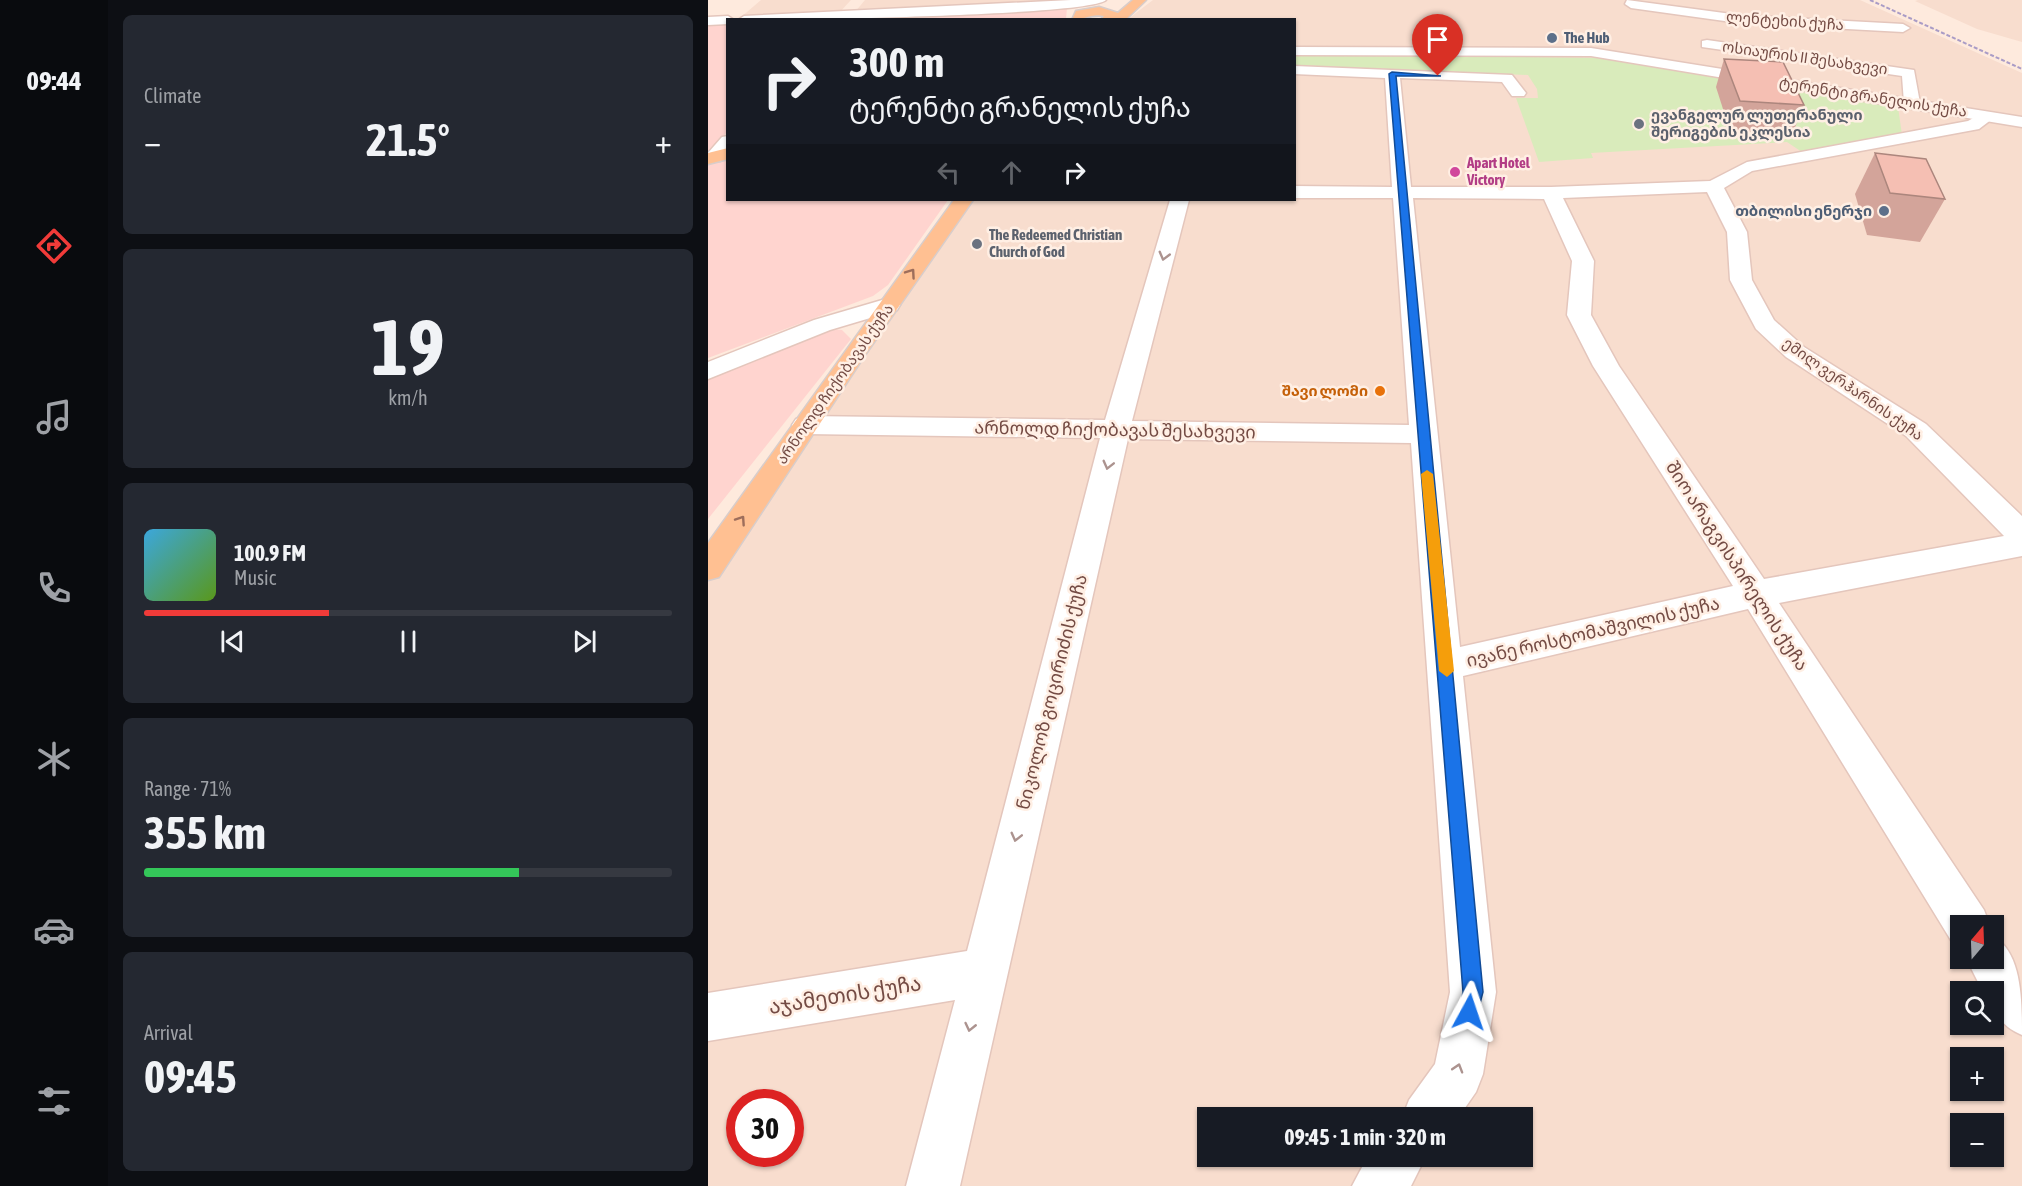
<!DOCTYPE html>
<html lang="en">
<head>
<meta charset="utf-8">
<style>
  :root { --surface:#171b24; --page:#242831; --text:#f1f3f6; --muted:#9ea1a6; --line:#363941; --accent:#f13b39 }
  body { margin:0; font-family:"Asap Condensed","Noto Sans Georgian",sans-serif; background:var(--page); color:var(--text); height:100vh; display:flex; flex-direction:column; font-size:22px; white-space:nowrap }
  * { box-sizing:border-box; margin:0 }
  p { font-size:20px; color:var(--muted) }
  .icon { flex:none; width:33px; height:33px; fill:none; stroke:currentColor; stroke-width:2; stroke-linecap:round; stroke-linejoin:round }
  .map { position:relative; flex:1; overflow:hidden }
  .details { display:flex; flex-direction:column; gap:15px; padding:15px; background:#0d0f14; width:600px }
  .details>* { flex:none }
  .top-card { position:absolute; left:18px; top:18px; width:570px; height:183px; border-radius:0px; box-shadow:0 2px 4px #0004; background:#171b24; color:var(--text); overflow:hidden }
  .needle { width:39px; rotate:19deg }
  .tools { position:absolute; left:1242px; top:915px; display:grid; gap:12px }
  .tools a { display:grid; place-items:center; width:54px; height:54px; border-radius:0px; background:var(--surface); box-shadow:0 2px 4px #0004; font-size:30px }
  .speed { position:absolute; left:18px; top:1089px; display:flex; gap:12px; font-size:30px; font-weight:700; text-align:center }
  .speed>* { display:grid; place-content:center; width:78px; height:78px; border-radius:50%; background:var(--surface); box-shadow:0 2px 4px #0004; line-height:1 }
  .speed .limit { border:9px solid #d22; background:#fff; color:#111 }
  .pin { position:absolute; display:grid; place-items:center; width:51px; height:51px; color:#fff; margin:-62px -26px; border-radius:50% 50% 50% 0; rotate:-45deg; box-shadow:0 0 6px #0007 }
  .pin .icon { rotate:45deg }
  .me { position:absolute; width:66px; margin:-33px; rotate:5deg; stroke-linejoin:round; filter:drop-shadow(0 0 4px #0008) }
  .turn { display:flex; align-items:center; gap:21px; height:126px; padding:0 24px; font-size:27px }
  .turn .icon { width:78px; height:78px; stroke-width:2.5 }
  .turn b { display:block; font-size:42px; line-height:51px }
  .lanes { display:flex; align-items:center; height:57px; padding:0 24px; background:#0003; justify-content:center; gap:30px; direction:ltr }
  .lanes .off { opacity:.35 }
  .big { font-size:45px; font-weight:700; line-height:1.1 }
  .details .card { flex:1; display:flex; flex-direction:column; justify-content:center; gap:9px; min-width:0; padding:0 21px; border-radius:9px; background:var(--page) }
  .details .dial { align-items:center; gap:0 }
  .dial b { font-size:78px; line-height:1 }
  .song { display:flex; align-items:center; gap:18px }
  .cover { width:72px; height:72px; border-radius:9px; background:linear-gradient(135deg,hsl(200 70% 55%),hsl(90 70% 35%)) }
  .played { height:6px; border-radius:3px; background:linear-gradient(90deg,var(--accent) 35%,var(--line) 35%) }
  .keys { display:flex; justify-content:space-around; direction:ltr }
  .heat { display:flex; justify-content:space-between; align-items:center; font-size:33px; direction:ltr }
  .charge { height:9px; border-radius:4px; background:linear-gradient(90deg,#34c759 71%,var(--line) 0) }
  .trip { position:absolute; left:489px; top:1107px; width:336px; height:60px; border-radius:0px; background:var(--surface); box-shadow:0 2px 4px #0004; font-weight:700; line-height:60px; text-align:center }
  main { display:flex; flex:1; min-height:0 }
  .tab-bar { display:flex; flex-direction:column; width:108px; justify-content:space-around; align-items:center; background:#090b0e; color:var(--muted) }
  .tab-bar .icon { width:42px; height:42px }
  .tab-bar .selected { color:var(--accent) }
  .tab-bar b { font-size:27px; color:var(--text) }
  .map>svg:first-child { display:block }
</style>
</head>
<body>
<main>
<nav class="tab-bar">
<b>09:44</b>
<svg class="icon selected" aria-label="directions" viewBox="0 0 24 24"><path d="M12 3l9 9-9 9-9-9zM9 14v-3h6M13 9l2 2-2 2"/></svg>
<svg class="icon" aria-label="music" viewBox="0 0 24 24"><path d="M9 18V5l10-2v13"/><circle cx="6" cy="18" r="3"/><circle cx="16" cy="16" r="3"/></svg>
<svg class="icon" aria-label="phone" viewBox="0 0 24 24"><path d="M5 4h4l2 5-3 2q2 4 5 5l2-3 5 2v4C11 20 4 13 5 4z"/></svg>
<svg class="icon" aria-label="climate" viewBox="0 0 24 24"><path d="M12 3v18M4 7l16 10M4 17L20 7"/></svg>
<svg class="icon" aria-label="car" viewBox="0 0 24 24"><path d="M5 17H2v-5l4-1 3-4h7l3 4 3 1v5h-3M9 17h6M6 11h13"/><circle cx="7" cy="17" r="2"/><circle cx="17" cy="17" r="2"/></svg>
<svg class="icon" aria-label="filters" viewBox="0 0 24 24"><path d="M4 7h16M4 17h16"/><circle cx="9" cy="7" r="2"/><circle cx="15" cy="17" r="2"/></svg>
</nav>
<section class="details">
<div class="card"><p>Climate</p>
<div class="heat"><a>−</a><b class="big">21.5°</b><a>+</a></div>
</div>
<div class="card dial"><b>19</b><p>km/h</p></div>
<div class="card">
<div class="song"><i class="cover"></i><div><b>100.9 FM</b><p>Music</p></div></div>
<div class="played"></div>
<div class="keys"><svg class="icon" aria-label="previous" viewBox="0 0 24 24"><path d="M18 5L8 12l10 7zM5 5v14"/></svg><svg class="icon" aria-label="pause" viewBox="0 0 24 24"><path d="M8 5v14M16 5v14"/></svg><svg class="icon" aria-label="next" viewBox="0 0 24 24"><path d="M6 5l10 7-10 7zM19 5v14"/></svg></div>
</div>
<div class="card"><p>Range · 71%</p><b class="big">355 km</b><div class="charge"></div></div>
<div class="card"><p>Arrival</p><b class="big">09:45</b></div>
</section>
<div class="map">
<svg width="1314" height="1186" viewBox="0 0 1314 1186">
  <rect width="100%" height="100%" fill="#feeadd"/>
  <g fill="#f8ddce" fill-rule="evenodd">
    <polygon points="53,0 143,0 131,13 32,18"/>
    <polygon points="157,0 356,0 147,12"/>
    <path d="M 1152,0 L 1314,73 L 1314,1186 L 0,1186 L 0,578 L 259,200 L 586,200 L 586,20 L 420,19 L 445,0 ZM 1252,926 L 1286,926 L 1286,958 L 1252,958 ZM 1252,992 L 1286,992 L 1286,1024 L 1252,1024 ZM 1252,1058 L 1286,1058 L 1286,1090 L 1252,1090 ZM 32,1102 L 82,1102 L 82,1154 L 32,1154 ZM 500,1118 L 814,1118 L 814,1156 L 500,1156 ZM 1252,1124 L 1286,1124 L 1286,1156 L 1252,1156 Z"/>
    <polygon points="1210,0 1314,0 1314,42 1269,29 1207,1"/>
  </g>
  <g fill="#ffd4cf">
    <polygon points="356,7 359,8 358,19 139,20"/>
    <polygon points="20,23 19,132 0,153 0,24"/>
    <polygon points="19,155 20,200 240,200 180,285 165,296 0,358 0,161"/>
    <polygon points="124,329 134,330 143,339 0,519 0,375 102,334"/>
  </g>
  <polygon fill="#d9ebbb" points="586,54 905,58 1190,107 1194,135 1097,154 1079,142 883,153 885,158 831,162 808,98 830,98 829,89 820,75 587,65"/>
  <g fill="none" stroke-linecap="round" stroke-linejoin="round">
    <g stroke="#e4c6bc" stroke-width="3">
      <g id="minor">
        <path d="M 363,0 L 398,0 C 381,16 74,20 30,20 L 36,16 Z"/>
        <polygon points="919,0 1031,15 1195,24 1202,28 1195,32 1031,23 923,8 917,4"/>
        <polygon points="20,16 26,20 20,20 20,24 0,25 0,17"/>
        <polygon points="736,33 743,37 738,42 741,51 734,55 729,54 723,40"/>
        <polygon points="999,40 1206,70 1212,103 1204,108 1196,103 1194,76 994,47 994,41"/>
        <path d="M 586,66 L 804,75 L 818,93 L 816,96 L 804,96 L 794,82 L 692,78 L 703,187 L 843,187 L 1002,181 L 1039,162 L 1260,121 L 1274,113 L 1286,113 L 1288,116 L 1271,129 L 1044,171 L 1016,188 L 1039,232 L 1044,280 L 1066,320 L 1096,347 L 1218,424 L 1314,516 L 1314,556 L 1071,603 L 1276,910 L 1282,926 L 1252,926 L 1252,945 L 1244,942 L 1040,609 L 755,676 L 788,992 L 775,1074 L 768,1092 L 750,1118 L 694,1118 L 701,1100 L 727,1064 L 742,992 L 703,443 L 420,439 L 252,1186 L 198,1186 L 247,1000 L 0,1041 L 0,993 L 259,951 L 392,438 L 98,434 L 88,431 L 84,425 L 88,419 L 98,416 L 397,420 L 462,200 L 481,200 L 424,421 L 701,425 L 685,198 L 586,198 L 586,186 L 684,187 L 677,78 L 586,74 ZM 999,192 L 1019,232 L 1022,280 L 1048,329 L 1078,357 L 1198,436 L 1296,536 L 1056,579 L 911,366 L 883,315 L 886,261 L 855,198 ZM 705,198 L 836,199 L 864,261 L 859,315 L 885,366 L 1025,586 L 752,647 Z"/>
        <polygon points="20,136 20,152 12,161 0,161 0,153 14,137"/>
        <polygon points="181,298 189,300 192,305 189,310 122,330 0,379 0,362 106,320"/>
        <path d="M 1286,937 C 1314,953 1314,1001 1314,1035 C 1293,1026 1286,1014 1286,992 L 1275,992 L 1258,958 L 1286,958 Z"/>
        <polygon points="660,1156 718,1156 703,1186 644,1186"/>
      </g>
    </g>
    <g stroke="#e4c6bc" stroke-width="3">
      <polygon id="tertiary" points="586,47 883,48 1314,117 1314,127 883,56 586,55"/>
    </g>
    <g stroke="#d8cdcb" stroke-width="3">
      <g id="primary">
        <path d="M 425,0 L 438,0 L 417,20 L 393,20 L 396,16 C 384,13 375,20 364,20 L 368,11 L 391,7 L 410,13 Z"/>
        <polygon points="20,148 20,159 0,164 0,153"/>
        <polygon points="246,200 265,200 155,358 11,577 0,580 0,543"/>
      </g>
    </g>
    <use href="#minor" fill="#fff" fill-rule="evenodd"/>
    <use href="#tertiary" fill="#fff" fill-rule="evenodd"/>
    <use href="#primary" fill="#ffc092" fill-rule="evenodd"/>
    <polyline stroke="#aa9cc6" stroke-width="2" stroke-dasharray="4 2" stroke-linecap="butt" points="1162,0 1314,69"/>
  </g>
  <g fill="#d3a49a">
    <polygon points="1016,59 1096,105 1084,135 1022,131 1008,87"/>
    <polygon points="1167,153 1237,199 1212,242 1159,235 1147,194"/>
  </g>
  <g fill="#f5bfb3" stroke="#ac867d" stroke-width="1.5">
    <polygon points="1016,59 1075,62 1096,105 1032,101"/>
    <polygon points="1167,153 1218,159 1237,199 1182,193"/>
  </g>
  <defs><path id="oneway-chevron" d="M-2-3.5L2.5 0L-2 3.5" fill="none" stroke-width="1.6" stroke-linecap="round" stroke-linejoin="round" transform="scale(1.5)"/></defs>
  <g stroke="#ac938f">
    <use href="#oneway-chevron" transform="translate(456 256) rotate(105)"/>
    <use href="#oneway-chevron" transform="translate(400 465) rotate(104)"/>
    <use href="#oneway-chevron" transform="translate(308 837) rotate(104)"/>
    <use href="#oneway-chevron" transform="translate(262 1027) rotate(103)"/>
    <use href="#oneway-chevron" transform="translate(750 1068) rotate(-73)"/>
  </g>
  <g stroke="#9e6e5b">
    <use href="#oneway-chevron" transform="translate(203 273) rotate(-55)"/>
    <use href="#oneway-chevron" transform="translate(33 520) rotate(-56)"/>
  </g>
  <polygon fill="#1a73e8" stroke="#114b97" stroke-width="1.5" points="684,72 733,76 688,76 775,992 768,1019 761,1022 754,1019 751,1012 755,992 681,74"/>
  <polygon fill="#f59e0b" points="719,470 725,474 746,671 739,677 731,671 713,474"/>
  <g fill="#5c6f8a" stroke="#ffefe4" stroke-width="2">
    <circle cx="844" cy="38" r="6"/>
    <circle cx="1176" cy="211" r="6"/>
  </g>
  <g fill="#6b7280" stroke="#ffefe4" stroke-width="2">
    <circle cx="931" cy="124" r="6"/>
    <circle cx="269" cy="244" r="6"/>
  </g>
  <circle fill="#d1479c" stroke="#ffefe4" stroke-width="2" cx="747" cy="172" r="6"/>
  <circle fill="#e8710a" stroke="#ffefe4" stroke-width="2" cx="672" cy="391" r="6"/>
  <g text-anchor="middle" stroke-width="5" stroke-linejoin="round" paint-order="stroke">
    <g font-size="15" fill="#744b44" stroke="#ffefe4">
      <text transform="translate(1077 21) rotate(4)" y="5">ლენტეხის ქუჩა</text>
      <text transform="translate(1097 58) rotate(8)" y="5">ოსიაურის II შესახვევი</text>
      <text transform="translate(1165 97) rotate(9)" y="5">ტერენტი გრანელის ქუჩა</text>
      <text transform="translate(127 384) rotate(-55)" y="5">არნოლდ ჩიქობავას ქუჩა</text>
      <text transform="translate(1145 389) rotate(35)" y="5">ემილ ვერჰარნის ქუჩა</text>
    </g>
    <g font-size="15" font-weight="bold" fill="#4e5e75" stroke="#ffefe4" text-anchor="start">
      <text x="856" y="43">The Hub</text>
      <text x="1164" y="216" text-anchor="end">თბილისი ენერჯი</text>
    </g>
    <g font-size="15" font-weight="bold" fill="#5b616d" stroke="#ffefe4" text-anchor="start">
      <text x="943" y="120">ევანგელურ ლუთერანული<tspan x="943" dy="17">შერიგების ეკლესია</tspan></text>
      <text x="281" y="240">The Redeemed Christian<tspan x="281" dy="17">Church of God</tspan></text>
    </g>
    <g font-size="15" font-weight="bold" fill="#b23c85" stroke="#ffefe4" text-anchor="start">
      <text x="759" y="168">Apart Hotel<tspan x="759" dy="17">Victory</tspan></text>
    </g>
    <g font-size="15" font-weight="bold" fill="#c56008" stroke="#ffefe4" text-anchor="end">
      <text x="660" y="396">შავი ლომი</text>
    </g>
    <g font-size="18" fill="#744b44" stroke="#ffefe4">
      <text transform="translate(407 430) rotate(1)" y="6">არნოლდ ჩიქობავას შესახვევი</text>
      <text transform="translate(1029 566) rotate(57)" y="6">შიო არაგვისპირელის ქუჩა</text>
      <text transform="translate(885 632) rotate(-13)" y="6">ივანე როსტომაშვილის ქუჩა</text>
      <text transform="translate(344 692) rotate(-76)" y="6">ნიკოლოზ გოცირიძის ქუჩა</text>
    </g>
    <g font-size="21" fill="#744b44" stroke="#ffefe4">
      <text transform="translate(137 995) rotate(-9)" y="7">აჯამეთის ქუჩა</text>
    </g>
  </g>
</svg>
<div class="tools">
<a><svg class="needle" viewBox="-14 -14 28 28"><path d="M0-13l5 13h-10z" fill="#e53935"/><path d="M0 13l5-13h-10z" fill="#9ea1a6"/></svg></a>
<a><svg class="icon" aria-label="search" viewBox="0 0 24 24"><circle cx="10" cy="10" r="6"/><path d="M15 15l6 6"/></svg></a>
<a>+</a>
<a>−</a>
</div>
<div class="speed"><div class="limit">30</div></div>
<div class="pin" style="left:730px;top:76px;background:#d93025"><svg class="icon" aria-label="arrive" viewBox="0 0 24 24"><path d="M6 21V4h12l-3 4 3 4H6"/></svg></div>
<svg class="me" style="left:761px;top:1012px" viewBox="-20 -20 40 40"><path d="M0-17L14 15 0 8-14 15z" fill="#1a73e8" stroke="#fff" stroke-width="4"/></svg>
<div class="trip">09:45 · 1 min · 320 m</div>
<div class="top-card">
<div class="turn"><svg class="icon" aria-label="right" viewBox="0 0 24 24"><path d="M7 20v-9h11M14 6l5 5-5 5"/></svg><div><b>300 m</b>ტერენტი გრანელის ქუჩა</div></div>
<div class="lanes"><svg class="icon off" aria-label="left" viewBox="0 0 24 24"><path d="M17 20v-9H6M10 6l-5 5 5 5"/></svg><svg class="icon off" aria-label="ahead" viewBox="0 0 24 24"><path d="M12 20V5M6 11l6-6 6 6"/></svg><svg class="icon" aria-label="right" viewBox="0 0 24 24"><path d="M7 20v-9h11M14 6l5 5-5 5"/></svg></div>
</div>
</div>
</main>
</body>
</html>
